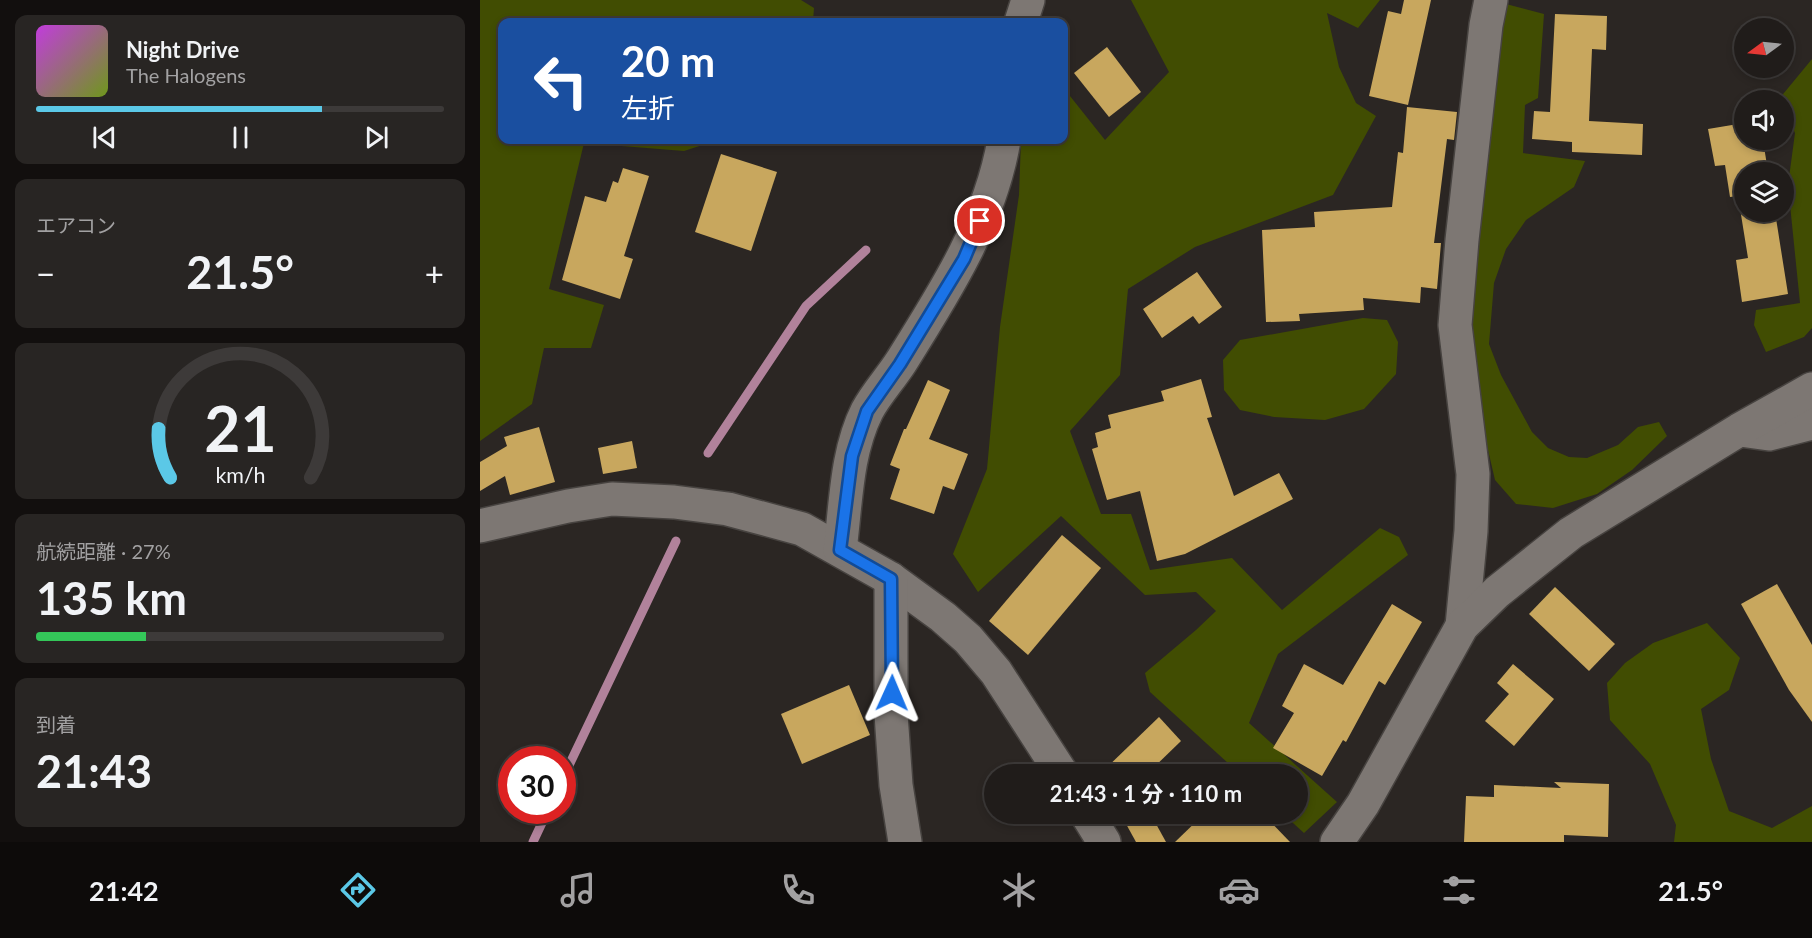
<!DOCTYPE html>
<html lang="ja">
<head>
<meta charset="utf-8">
<style>
  :root { --surface:#201c1a; --page:#282523; --text:#f1f3f6; --muted:#a2a1a2; --line:#3d3a39; --accent:#5bc8e7 }
  body { margin:0; font-family:Lato,"Noto Sans JP",sans-serif; background:var(--page); color:var(--text); height:100vh; display:flex; flex-direction:column; font-size:22px; white-space:nowrap }
  * { box-sizing:border-box; margin:0 }
  p { font-size:20px; color:var(--muted) }
  .icon { flex:none; width:33px; height:33px; fill:none; stroke:currentColor; stroke-width:2; stroke-linecap:round; stroke-linejoin:round }
  .map { position:relative; flex:1; overflow:hidden }
  .panel { display:flex; flex-direction:column; gap:15px; padding:15px; background:#120f0e; width:480px }
  .panel>* { flex:none }
  .guide { position:absolute; left:18px; top:18px; width:570px; height:126px; border-radius:12px; box-shadow:0 3px 9px #0003,0 0 0 2px var(--line); background:#1a4fa0; color:#fff; overflow:hidden }
  .needle { width:39px; rotate:255deg }
  .tools { position:absolute; left:1254px; top:18px; display:grid; gap:12px }
  .tools a { display:grid; place-items:center; width:60px; height:60px; border-radius:50%; background:var(--surface); box-shadow:0 3px 9px #0003,0 0 0 2px var(--line); font-size:30px }
  .speed { position:absolute; left:18px; top:746px; display:flex; gap:12px; font-size:30px; font-weight:700; text-align:center }
  .speed>* { display:grid; place-content:center; width:78px; height:78px; border-radius:50%; background:var(--surface); box-shadow:0 3px 9px #0003,0 0 0 2px var(--line); line-height:1 }
  .speed .limit { border:9px solid #d22; background:#fff; color:#111 }
  .pin { position:absolute; display:grid; place-items:center; width:51px; height:51px; color:#fff; margin:-26px; border:3px solid #fff; border-radius:50%; box-shadow:0 2px 6px #0007 }
  .me { position:absolute; width:66px; margin:-33px; rotate:1deg; stroke-linejoin:round; filter:drop-shadow(0 0 4px #0008) }
  .turn { display:flex; align-items:center; gap:21px; height:126px; padding:0 24px; font-size:27px }
  .turn .icon { width:78px; height:78px; stroke-width:2.5 }
  .turn b { display:block; font-size:42px; line-height:51px }
  .big { font-size:45px; font-weight:700; line-height:1.1 }
  .panel .widget { flex:1; display:flex; flex-direction:column; justify-content:center; gap:9px; min-width:0; padding:0 21px; border-radius:12px; background:var(--page) }
  .panel .dial { align-items:center; gap:0 }
  .dial svg { height:156px; overflow:visible; fill:none; stroke:var(--line); stroke-width:7; stroke-linecap:round; text-anchor:middle }
  .dial text { fill:var(--text); stroke:none }
  .song { display:flex; align-items:center; gap:18px }
  .cover { width:72px; height:72px; border-radius:9px; background:linear-gradient(135deg,hsl(290 70% 55%),hsl(80 70% 35%)) }
  .played { height:6px; border-radius:3px; background:linear-gradient(90deg,var(--accent) 70%,var(--line) 70%) }
  .keys { display:flex; justify-content:space-around; direction:ltr }
  .heat { display:flex; justify-content:space-between; align-items:center; font-size:33px; direction:ltr }
  .charge { height:9px; border-radius:4px; background:linear-gradient(90deg,#34c759 27%,var(--line) 0) }
  .trip { position:absolute; left:504px; top:764px; width:324px; height:60px; border-radius:30px; background:var(--surface); box-shadow:0 3px 9px #0003,0 0 0 2px var(--line); font-weight:700; line-height:60px; text-align:center }
  .tabs { display:flex; height:96px; justify-content:space-around; align-items:center; background:#0d0b0a; color:var(--muted) }
  .tabs .icon { width:42px; height:42px }
  .tabs .active { color:var(--accent) }
  .tabs b { font-size:27px; color:var(--text) }
  main { display:flex; flex:1; min-height:0 }
  .map>svg:first-child { display:block }
</style>
</head>
<body>
<main>
<section class="panel">
<div class="widget">
<div class="song"><i class="cover"></i><div><b>Night Drive</b><p>The Halogens</p></div></div>
<div class="played"></div>
<div class="keys"><svg class="icon" aria-label="previous" viewBox="0 0 24 24"><path d="M18 5L8 12l10 7zM5 5v14"/></svg><svg class="icon" aria-label="pause" viewBox="0 0 24 24"><path d="M8 5v14M16 5v14"/></svg><svg class="icon" aria-label="next" viewBox="0 0 24 24"><path d="M6 5l10 7-10 7zM19 5v14"/></svg></div>
</div>
<div class="widget"><p>エアコン</p>
<div class="heat"><a>−</a><b class="big">21.5°</b><a>+</a></div>
</div>
<div class="widget dial"><svg viewBox="0 0 100 80">
<path d="M14 69A42 42 0 1 1 86 69"/>
<path d="M14 69A42 42 0 0 1 8 44" stroke="#5bc8e7"/>
<text x="50" y="56" font-size="32" font-weight="700">21</text>
<text x="50" y="72" font-size="11">km/h</text>
</svg></div>
<div class="widget"><p>航続距離 · 27%</p><b class="big">135 km</b><div class="charge"></div></div>
<div class="widget"><p>到着</p><b class="big">21:43</b></div>
</section>
<div class="map">
<svg width="1332" height="842" viewBox="0 0 1332 842">
  <rect width="100%" height="100%" fill="#2b2623"/>
  <g fill="#414d02">
    <polygon points="0,0 321,0 334,8 333,22 22,22 22,140 238,140 204,151 104,143 69,289 124,305 111,348 64,348 52,404 0,441"/>
    <polygon points="651,0 900,0 878,28 847,13 859,67 876,103 896,116 853,195 715,247 648,289 640,375 590,431 621,514 651,514 670,570 752,558 802,610 900,528 919,537 928,555 798,654 769,723 857,802 824,833 802,813 818,813 818,774 760,774 670,692 665,673 716,630 736,611 716,592 665,595 581,516 498,592 473,554 507,469 520,327 539,195 541,140 584,140 584,80 586,91 625,140 689,72"/>
    <polygon points="1026,4 1064,14 1058,98 1045,105 1043,153 1105,161 1094,187 1046,220 1026,249 1014,283 1009,344 1021,375 1052,432 1068,448 1089,457 1107,458 1138,445 1158,427 1179,422 1187,436 1152,470 1117,494 1073,508 1036,504 1015,480 1005,437 992,354 992,317 998,225"/>
    <polygon points="1332,59 1332,328 1324,337 1286,352 1274,325 1276,310 1320,303 1308,185 1315,133 1304,109 1304,100 1299,99"/>
    <polygon points="883,318 907,320 918,342 916,374 884,409 845,420 794,417 760,410 744,390 743,360 760,340"/>
    <polygon points="1227,623 1260,658 1249,690 1221,709 1231,759 1249,811 1292,828 1332,806 1332,842 1194,842 1196,825 1170,764 1130,720 1127,683 1145,663 1173,643"/>
  </g>
  <g fill="none" stroke-linecap="round" stroke-linejoin="round">
    <g stroke="#b1829b" stroke-width="9">
      <polyline points="228,453 326,306 386,250"/>
      <polyline points="82,780 196,541"/>
      <polyline points="53,842 68,810"/>
    </g>
  </g>
  <g fill="#c8a75e">
    <polygon points="924,0 951,0 928,105 889,96 908,11 921,14"/>
    <polygon points="1075,14 1127,16 1126,50 1112,49 1109,121 1163,124 1162,155 1092,152 1092,142 1052,139 1054,111 1070,112"/>
    <polygon points="627,47 661,92 629,117 594,73"/>
    <polygon points="927,107 977,112 974,140 967,139 954,243 961,243 957,289 941,287 940,303 883,298 884,310 819,314 820,321 786,322 782,230 835,227 834,212 912,207 918,152 923,153"/>
    <polygon points="1264,123 1264,140 1283,140 1288,172 1264,172 1264,212 1295,212 1308,294 1262,302 1256,260 1268,258 1258,196 1250,197 1245,165 1235,166 1228,129"/>
    <polygon points="241,154 297,172 271,251 215,232"/>
    <polygon points="143,168 169,176 144,256 153,259 140,299 82,280 105,196 126,202 133,181 138,183"/>
    <polygon points="717,272 742,307 719,324 713,316 682,338 663,309"/>
    <polygon points="721,379 732,417 727,418 754,496 799,473 813,499 705,554 677,561 660,491 627,500 612,449 618,447 615,433 631,428 628,415 684,401 681,391"/>
    <polygon points="448,380 470,390 449,439 488,454 474,490 463,486 454,514 410,499 420,469 410,465 424,429 426,429"/>
    <polygon points="59,427 75,482 30,495 25,476 0,491 0,462 27,446 24,437"/>
    <polygon points="152,441 157,468 123,474 118,448"/>
    <polygon points="582,535 621,568 548,655 509,621"/>
    <polygon points="1297,584 1332,645 1332,722 1309,690 1261,604"/>
    <polygon points="1075,587 1135,644 1109,671 1049,614"/>
    <polygon points="912,604 942,622 905,685 899,681 866,742 863,740 842,776 793,748 814,713 802,706 824,664 863,685"/>
    <polygon points="1033,664 1074,699 1034,746 1005,721 1029,694 1017,683"/>
    <polygon points="369,685 390,735 322,764 301,714"/>
    <polygon points="679,717 701,741 667,774 620,774"/>
    <polygon points="1074,782 1129,784 1128,837 1084,835 1084,842 984,842 986,796 1014,797 1014,785 1081,788"/>
    <polygon points="640,813 670,813 686,842 656,842"/>
    <polygon points="725,813 782,813 810,842 695,842"/>
  </g>
  <g fill="none" stroke-linecap="round" stroke-linejoin="round">
    <g stroke="#474340" stroke-width="36">
      <g id="minor">
        <polyline points="541,22 548,0"/>
        <polyline points="1260,430 1289,434 1332,423"/>
        <polyline points="0,526 88,506 132,499 194,502 248,509 322,529 411,579 463,617 488,639 516,672 582,774"/>
        <path d="M 360,550 C 366,504 366,453 387,411 C 396,394 410,379 421,362 C 465,292 510,222 524,140"/>
        <polyline points="411,579 411,714 416,785 425,842"/>
        <polyline points="982,626 991,531 993,474 975,325 982,240 1006,25 1011,0"/>
        <polyline points="606,813 624,842"/>
        <polyline points="857,842 883,804 982,626 1017,592 1091,533 1259,430 1332,389"/>
      </g>
    </g>
    <use href="#minor" stroke="#7d7773" stroke-width="33"/>
  </g>
  <g fill="none" stroke-linecap="round" stroke-linejoin="round">
    <g stroke="#114b97" stroke-width="15">
      <polyline id="route" points="412,693 411,579 360,550 372,456 387,411 420,364 484,259 500,221"/>
    </g>
    <use href="#route" stroke="#1a73e8" stroke-width="10"/>
  </g>
</svg>
<div class="tools">
<a><svg class="needle" viewBox="-14 -14 28 28"><path d="M0-13l5 13h-10z" fill="#e53935"/><path d="M0 13l5-13h-10z" fill="#a2a1a2"/></svg></a>
<a><svg class="icon" aria-label="sound" viewBox="0 0 24 24"><path d="M4 9h4l5-4v14l-5-4H4zM17 9q2 3 0 6"/></svg></a>
<a><svg class="icon" aria-label="layers" viewBox="0 0 24 24"><path d="M12 4l9 5-9 5-9-5zM3 14l9 5 9-5"/></svg></a>
</div>
<div class="speed"><div class="limit">30</div></div>
<div class="pin" style="left:500px;top:221px;background:#d93025"><svg class="icon" aria-label="arrive" viewBox="0 0 24 24"><path d="M6 21V4h12l-3 4 3 4H6"/></svg></div>
<svg class="me" style="left:412px;top:693px" viewBox="-20 -20 40 40"><path d="M0-17L14 15 0 8-14 15z" fill="#1a73e8" stroke="#fff" stroke-width="4"/></svg>
<div class="trip">21:43 · 1 分 · 110 m</div>
<div class="guide">
<div class="turn"><svg class="icon" aria-label="left" viewBox="0 0 24 24"><path d="M17 20v-9H6M10 6l-5 5 5 5"/></svg><div><b>20 m</b>左折</div></div>
</div>
</div>
</main>
<nav class="tabs">
<b>21:42</b>
<svg class="icon active" aria-label="directions" viewBox="0 0 24 24"><path d="M12 3l9 9-9 9-9-9zM9 14v-3h6M13 9l2 2-2 2"/></svg>
<svg class="icon" aria-label="music" viewBox="0 0 24 24"><path d="M9 18V5l10-2v13"/><circle cx="6" cy="18" r="3"/><circle cx="16" cy="16" r="3"/></svg>
<svg class="icon" aria-label="phone" viewBox="0 0 24 24"><path d="M5 4h4l2 5-3 2q2 4 5 5l2-3 5 2v4C11 20 4 13 5 4z"/></svg>
<svg class="icon" aria-label="climate" viewBox="0 0 24 24"><path d="M12 3v18M4 7l16 10M4 17L20 7"/></svg>
<svg class="icon" aria-label="car" viewBox="0 0 24 24"><path d="M5 17H2v-5l4-1 3-4h7l3 4 3 1v5h-3M9 17h6M6 11h13"/><circle cx="7" cy="17" r="2"/><circle cx="17" cy="17" r="2"/></svg>
<svg class="icon" aria-label="filters" viewBox="0 0 24 24"><path d="M4 7h16M4 17h16"/><circle cx="9" cy="7" r="2"/><circle cx="15" cy="17" r="2"/></svg>
<b>21.5°</b>
</nav>
</body>
</html>
